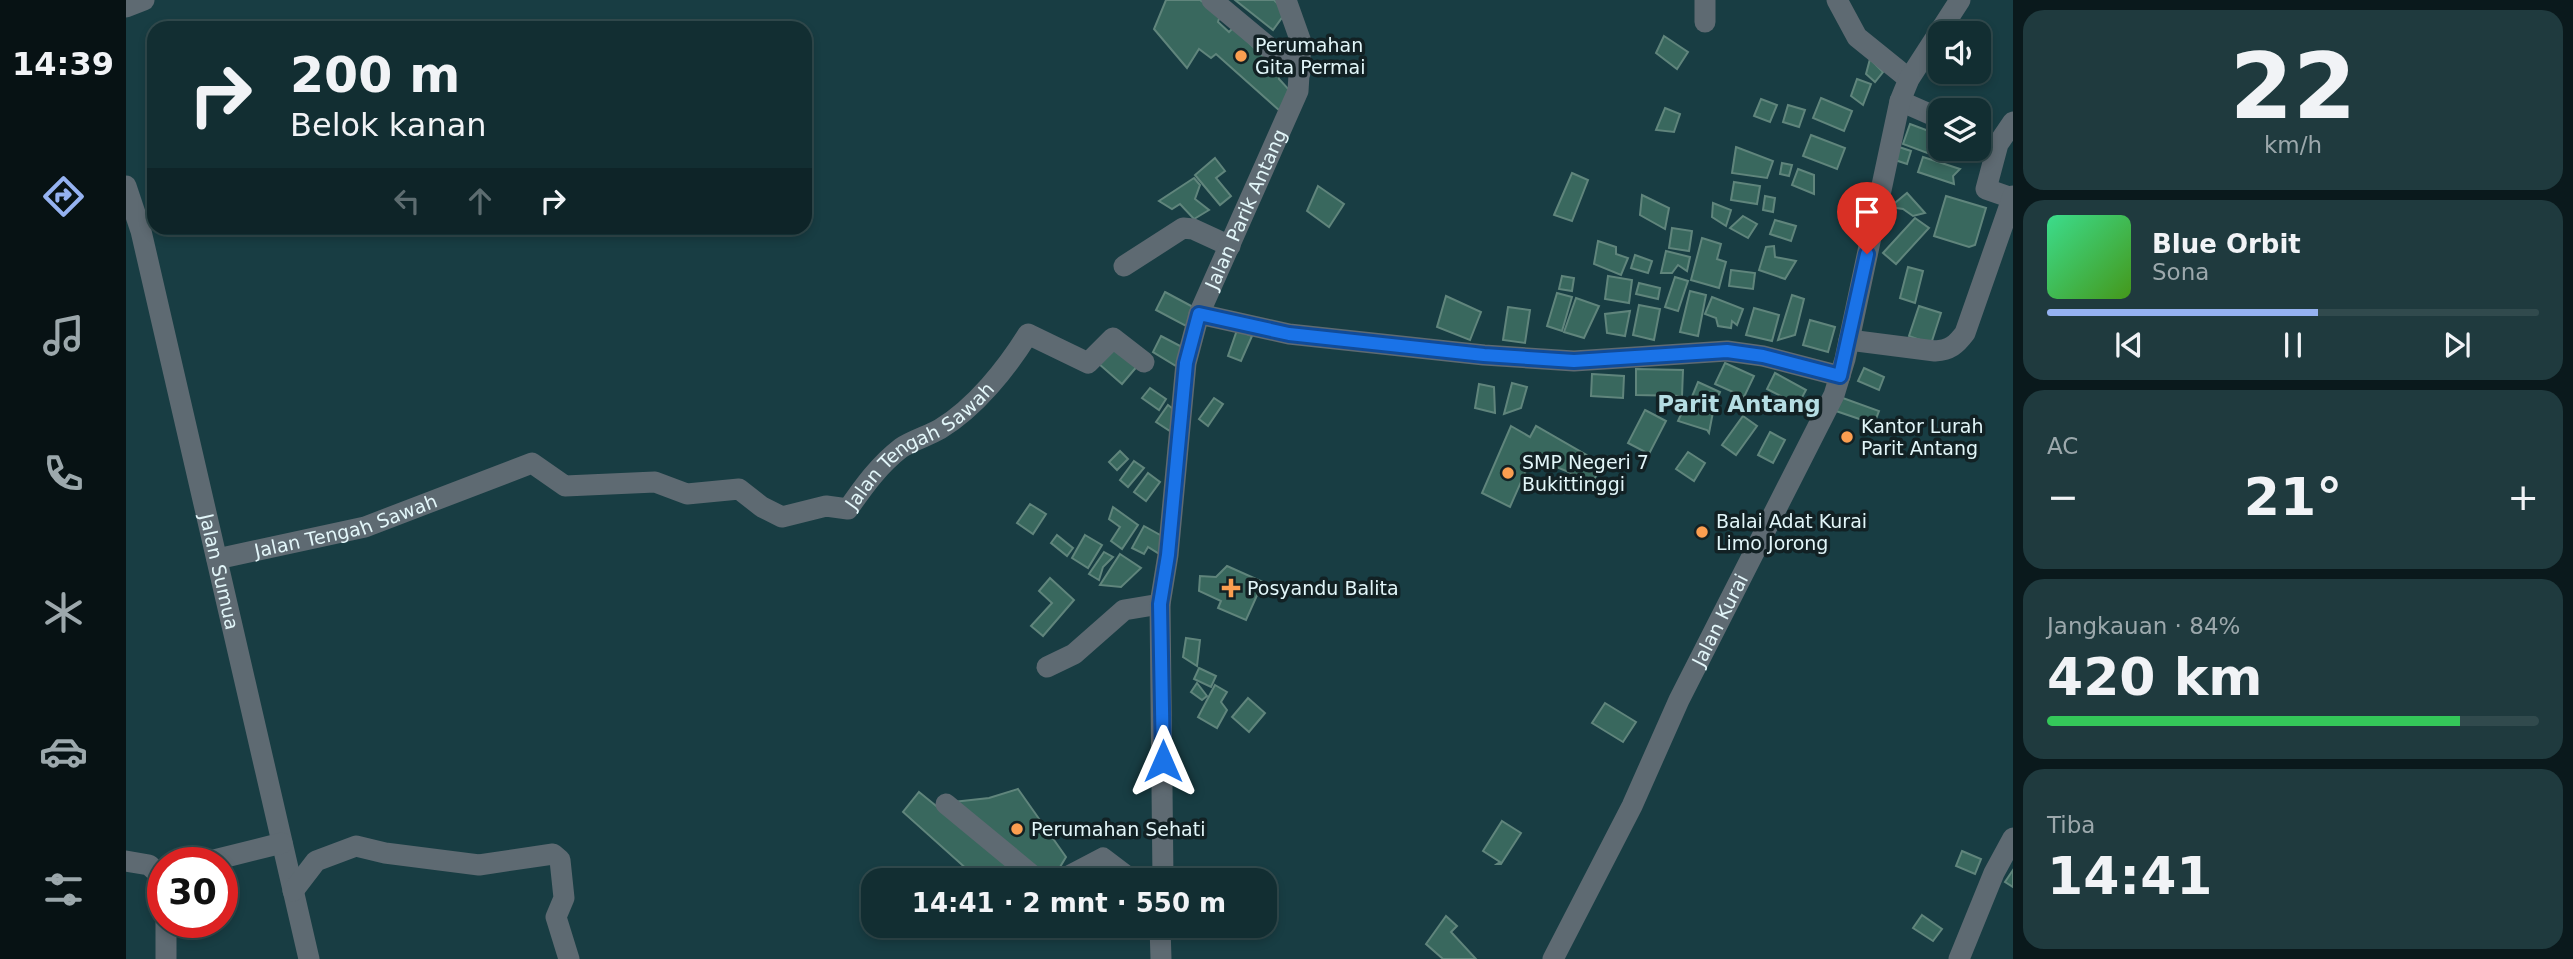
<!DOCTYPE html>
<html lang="id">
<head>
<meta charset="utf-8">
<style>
  :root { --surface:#122e32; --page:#1f3a3e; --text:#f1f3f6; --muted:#9ca8ac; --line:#314a4d; --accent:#95b2f1 }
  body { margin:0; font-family:"DejaVu Sans",sans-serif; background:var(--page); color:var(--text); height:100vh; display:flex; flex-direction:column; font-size:26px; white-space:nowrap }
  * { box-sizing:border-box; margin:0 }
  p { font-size:23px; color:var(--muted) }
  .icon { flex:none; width:38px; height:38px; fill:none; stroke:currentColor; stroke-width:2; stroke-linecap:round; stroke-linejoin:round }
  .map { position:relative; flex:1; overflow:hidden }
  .panel { display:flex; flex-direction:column; gap:10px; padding:10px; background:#0a191c; width:560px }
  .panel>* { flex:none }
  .hud { position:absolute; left:21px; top:21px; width:665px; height:214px; border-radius:21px; box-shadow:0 4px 10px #0003,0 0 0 2px var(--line); background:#122e32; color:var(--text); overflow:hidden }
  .tools { position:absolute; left:1802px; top:21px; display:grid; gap:14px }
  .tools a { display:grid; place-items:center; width:63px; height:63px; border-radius:14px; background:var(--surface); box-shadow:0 4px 10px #0003,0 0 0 2px var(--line); font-size:35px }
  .speed { position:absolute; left:21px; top:847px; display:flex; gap:14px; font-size:35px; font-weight:700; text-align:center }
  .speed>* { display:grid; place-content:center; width:91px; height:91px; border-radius:50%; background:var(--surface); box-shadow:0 4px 10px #0003,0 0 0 2px var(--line); line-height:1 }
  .speed .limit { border:10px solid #d22; background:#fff; color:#111 }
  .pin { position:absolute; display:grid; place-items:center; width:60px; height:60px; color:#fff; margin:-72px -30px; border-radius:50% 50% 50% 0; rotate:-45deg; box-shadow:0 0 7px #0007 }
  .pin .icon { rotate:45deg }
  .me { position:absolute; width:77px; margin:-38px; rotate:0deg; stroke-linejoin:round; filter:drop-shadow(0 0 5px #0008) }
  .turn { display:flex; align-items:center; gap:24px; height:147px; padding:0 28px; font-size:32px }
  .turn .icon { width:91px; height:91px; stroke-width:2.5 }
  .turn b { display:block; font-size:49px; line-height:60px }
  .lanes { display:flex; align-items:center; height:66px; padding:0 28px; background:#0003; justify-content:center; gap:35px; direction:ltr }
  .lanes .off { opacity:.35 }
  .big { font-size:52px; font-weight:700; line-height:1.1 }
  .panel .card { flex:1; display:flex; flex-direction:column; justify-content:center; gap:10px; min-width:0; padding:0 24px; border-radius:21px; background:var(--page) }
  .panel .dial { align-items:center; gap:0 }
  .dial b { font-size:91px; line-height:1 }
  .song { display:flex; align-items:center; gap:21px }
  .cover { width:84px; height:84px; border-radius:10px; background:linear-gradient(135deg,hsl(150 70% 55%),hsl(100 70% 35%)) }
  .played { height:7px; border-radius:4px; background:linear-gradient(90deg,var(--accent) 55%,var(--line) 55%) }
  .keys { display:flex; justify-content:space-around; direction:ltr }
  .heat { display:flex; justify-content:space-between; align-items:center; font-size:38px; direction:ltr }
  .charge { height:10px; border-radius:5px; background:linear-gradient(90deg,#34c759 84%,var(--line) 0) }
  .trip { position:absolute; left:735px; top:868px; width:416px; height:70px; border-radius:21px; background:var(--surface); box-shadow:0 4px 10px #0003,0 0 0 2px var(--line); font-weight:700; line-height:70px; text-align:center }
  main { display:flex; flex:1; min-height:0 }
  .tabs { display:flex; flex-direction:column; width:126px; justify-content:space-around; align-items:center; background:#071214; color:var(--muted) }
  .tabs .icon { width:49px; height:49px }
  .tabs .selected { color:var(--accent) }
  .tabs b { font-size:32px; color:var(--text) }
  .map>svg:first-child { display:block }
</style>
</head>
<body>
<main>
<nav class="tabs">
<b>14:39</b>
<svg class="icon selected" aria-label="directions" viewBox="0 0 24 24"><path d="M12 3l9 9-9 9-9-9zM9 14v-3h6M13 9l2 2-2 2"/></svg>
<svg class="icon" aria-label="music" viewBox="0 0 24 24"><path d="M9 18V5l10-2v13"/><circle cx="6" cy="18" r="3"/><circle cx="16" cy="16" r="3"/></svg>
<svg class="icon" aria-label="phone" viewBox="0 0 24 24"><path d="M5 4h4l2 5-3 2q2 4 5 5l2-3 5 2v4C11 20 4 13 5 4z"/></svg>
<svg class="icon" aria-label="climate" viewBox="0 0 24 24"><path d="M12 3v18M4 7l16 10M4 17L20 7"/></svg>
<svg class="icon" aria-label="car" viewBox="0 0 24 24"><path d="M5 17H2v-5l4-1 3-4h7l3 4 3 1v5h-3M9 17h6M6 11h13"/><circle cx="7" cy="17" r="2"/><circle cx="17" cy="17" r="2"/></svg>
<svg class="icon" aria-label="filters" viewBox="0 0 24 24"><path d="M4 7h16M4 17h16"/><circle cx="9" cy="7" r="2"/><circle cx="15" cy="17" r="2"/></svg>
</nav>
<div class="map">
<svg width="1887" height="959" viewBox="0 0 1887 959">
  <rect width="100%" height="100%" fill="#183d43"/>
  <g fill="#39685e" stroke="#60857c" stroke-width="2">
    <polygon points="1040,0 1074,0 1094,15 1092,22 1103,32 1107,28 1151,69 1153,79 1166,93 1154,111 1090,54 1085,58 1073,49 1061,68 1028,29"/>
    <polygon points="1109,0 1148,0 1160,12 1147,30"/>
    <polygon points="1538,36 1562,52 1551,69 1530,53"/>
    <polygon points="1744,59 1757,72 1749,82 1740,74"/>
    <polygon points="1731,79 1745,84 1737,105 1725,96"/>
    <polygon points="1695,98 1726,111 1718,131 1687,118"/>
    <polygon points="1635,99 1651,105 1644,122 1628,116"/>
    <polygon points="1662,105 1679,110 1673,127 1657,122"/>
    <polygon points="1539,108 1554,114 1548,132 1530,130"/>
    <polygon points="1784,124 1811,134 1804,154 1777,144"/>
    <polygon points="1685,135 1719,148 1711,169 1677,156"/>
    <polygon points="1610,147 1647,161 1641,178 1606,173"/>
    <polygon points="1773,147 1785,151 1781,164 1769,160"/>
    <polygon points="1797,157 1834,169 1827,176 1828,184 1792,172"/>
    <polygon points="1089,158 1099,171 1090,178 1105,196 1094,205 1069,175"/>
    <polygon points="1656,163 1666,165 1663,176 1654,174"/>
    <polygon points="1672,169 1688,175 1688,194 1666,185"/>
    <polygon points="1446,173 1462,180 1446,221 1428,215"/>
    <polygon points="1068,178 1074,185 1069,199 1083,210 1068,219 1054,204 1046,209 1033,201"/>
    <polygon points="1608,182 1634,186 1631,204 1605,200"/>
    <polygon points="1192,186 1218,204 1203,227 1181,211"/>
    <polygon points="1781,193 1799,213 1787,216 1777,209 1764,207"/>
    <polygon points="1516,195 1543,208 1539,229 1514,215"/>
    <polygon points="1639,196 1649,198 1647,212 1637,210"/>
    <polygon points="1820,196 1860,208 1849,245 1843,247 1808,236"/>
    <polygon points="1587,203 1605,210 1600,226 1586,217"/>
    <polygon points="1617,216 1631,224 1622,238 1604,228"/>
    <polygon points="1789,218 1803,228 1770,264 1757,253"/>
    <polygon points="1649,220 1670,226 1665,241 1644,234"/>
    <polygon points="1546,228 1566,231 1563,251 1543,248"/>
    <polygon points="1576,238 1595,244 1591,259 1600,262 1593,288 1565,280"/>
    <polygon points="1472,241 1490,247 1490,254 1502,258 1495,275 1468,264"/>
    <polygon points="1648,246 1649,257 1670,261 1659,279 1633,270 1640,247"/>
    <polygon points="1540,251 1564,257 1561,271 1552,265 1546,273 1535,273"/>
    <polygon points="1509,255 1526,261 1522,273 1505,268"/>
    <polygon points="1782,267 1797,271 1789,303 1774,298"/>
    <polygon points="1605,270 1629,273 1627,289 1603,286"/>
    <polygon points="1436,276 1448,278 1446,291 1433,289"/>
    <polygon points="1482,276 1506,280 1503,303 1479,299"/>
    <polygon points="1549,277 1562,281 1552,311 1539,307"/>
    <polygon points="1513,283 1534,288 1532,299 1510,294"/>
    <polygon points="1564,291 1580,295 1572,336 1554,332"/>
    <polygon points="1039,292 1069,308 1060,326 1030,310"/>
    <polygon points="1431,293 1446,297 1436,331 1421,326"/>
    <polygon points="1666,295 1678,299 1669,335 1652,340"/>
    <polygon points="1320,296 1355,312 1344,340 1311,327"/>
    <polygon points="1586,297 1617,309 1611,325 1606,321 1605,328 1592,326 1590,318 1579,314"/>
    <polygon points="1450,298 1473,306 1458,338 1438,332"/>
    <polygon points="1513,305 1534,309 1528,340 1507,335"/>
    <polygon points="1793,306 1815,313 1805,344 1783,336"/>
    <polygon points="1382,307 1404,310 1399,343 1377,340"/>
    <polygon points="1628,308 1653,315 1646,341 1620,335"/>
    <polygon points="1504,311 1499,336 1481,333 1479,314"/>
    <polygon points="1684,320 1709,327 1702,352 1677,345"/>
    <polygon points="1111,330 1126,336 1115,361 1102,356"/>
    <polygon points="1035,336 1058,348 1050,366 1027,352"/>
    <polygon points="991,344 1013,364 996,384 973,364"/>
    <polygon points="1599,363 1628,376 1618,397 1589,384"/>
    <polygon points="1738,368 1758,377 1753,390 1732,381"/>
    <polygon points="1510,369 1557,370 1556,396 1510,395"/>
    <polygon points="1649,373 1680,390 1672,405 1641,389"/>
    <polygon points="1466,374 1498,376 1497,398 1465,396"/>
    <polygon points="1572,382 1594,392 1587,409 1565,399"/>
    <polygon points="1386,383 1401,387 1395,408 1378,414"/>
    <polygon points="1353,384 1368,387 1369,413 1349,408"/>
    <polygon points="1024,388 1040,399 1033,410 1016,398"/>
    <polygon points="1714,397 1753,411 1748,424 1710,411"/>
    <polygon points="1088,398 1097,404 1082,426 1073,419"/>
    <polygon points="1042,405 1051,412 1047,433 1030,422"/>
    <polygon points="1559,406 1587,412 1583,433 1581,430 1552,421"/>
    <polygon points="1519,410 1540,421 1523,454 1502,443"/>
    <polygon points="1617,416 1631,426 1610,455 1596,445"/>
    <polygon points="1385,426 1404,437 1410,426 1476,464 1467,482 1406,457 1384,507 1356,493"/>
    <polygon points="1644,432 1659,440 1647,463 1632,455"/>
    <polygon points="994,451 1002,459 991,470 983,462"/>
    <polygon points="1562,452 1579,463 1568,481 1550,469"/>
    <polygon points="1008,461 1018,468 1002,487 994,480"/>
    <polygon points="1022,473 1034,482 1020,501 1008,492"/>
    <polygon points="904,504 920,514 907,534 891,523"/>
    <polygon points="987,507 1012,525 996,549 985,541 994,527 983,519"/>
    <polygon points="1018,526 1043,540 1035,555 1022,547 1018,554 1006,548"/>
    <polygon points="931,535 947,548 941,556 925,543"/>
    <polygon points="959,535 976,545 962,568 946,558"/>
    <polygon points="978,552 987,557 977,567 973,580 963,574"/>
    <polygon points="994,554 1015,568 995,587 974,585"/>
    <polygon points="1101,566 1137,582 1120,620 1092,608 1095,601 1073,591 1074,576 1090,577"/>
    <polygon points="924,578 948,600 917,636 905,626 926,603 913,591"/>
    <polygon points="1060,638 1074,640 1071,666 1057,657"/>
    <polygon points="1073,668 1090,676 1085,687 1068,679"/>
    <polygon points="1071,683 1081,696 1076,700 1065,692"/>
    <polygon points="1089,685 1101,692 1095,702 1101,710 1091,728 1072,717"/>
    <polygon points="1122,698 1139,713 1123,732 1106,717"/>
    <polygon points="1479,703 1510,722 1497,742 1466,723"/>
    <polygon points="892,789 940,857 928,877 919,878 827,802 863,798"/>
    <polygon points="793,792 846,835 898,880 853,880 777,812"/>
    <polygon points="1376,821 1395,833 1375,864 1371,864 1374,862 1357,851"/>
    <polygon points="1836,851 1855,859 1849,874 1830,866"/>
    <polygon points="1887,870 1887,887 1879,882"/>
    <polygon points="1796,915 1816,929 1807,941 1787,928"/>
    <polygon points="1320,916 1331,926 1325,932 1350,959 1317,959 1300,944"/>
  </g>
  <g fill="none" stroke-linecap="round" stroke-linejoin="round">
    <g stroke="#5e6a72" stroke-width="21">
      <polyline points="1086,0 1174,73"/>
      <polyline points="1579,0 1579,22"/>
      <polyline points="1711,0 1731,37 1783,79"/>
      <polyline points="0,7 18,0"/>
      <polyline points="1774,101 1815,119"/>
      <path id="s1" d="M 0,186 L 15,231 L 183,959"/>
      <polyline points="1886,198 1860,189 1872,144 1887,122"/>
      <polyline points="998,266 1057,228 1067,229 1104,246"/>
      <polyline points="1073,314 1163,334 1358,355 1448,361 1601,351 1637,356 1714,376"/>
      <path d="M 1723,340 L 1809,351 C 1824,350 1830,345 1839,333 L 1887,196"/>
      <path id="s2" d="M 91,559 L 239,527 L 406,463 L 439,486 L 529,482 L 561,494 L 613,489 L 636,507 L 656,517 L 700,506 L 722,509 C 738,486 753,465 775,448 C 787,440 802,436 814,429 C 849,408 881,368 902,334 L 962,363 L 987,338 L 1018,362"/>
      <polyline points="921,667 948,654 998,610 1034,604"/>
      <polyline points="820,804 912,880"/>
      <polyline points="0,861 23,865 37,878"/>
      <polyline points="76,863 156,843"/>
      <polyline points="935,880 977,858 1006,880"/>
      <path id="s3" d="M 1037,880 L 1034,604 L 1042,555 L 1060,363 L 1073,314 L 1172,91 L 1175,42 L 1160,0"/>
      <polyline points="167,891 190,861 230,846 259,853 353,865 427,854 434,860 438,898 430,917 443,959"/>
      <polyline points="40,922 40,959"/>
      <polyline points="1034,926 1035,959"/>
      <path id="s4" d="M 1427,959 L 1506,806 L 1553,700 L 1708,395 L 1719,359 L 1774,101 L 1783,79 L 1834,0"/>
      <polyline points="1833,959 1868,873 1887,838"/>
    </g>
  </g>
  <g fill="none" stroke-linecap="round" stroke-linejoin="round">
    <g stroke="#114b97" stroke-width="18">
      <polyline id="route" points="1037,761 1034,604 1042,555 1060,363 1073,314 1163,334 1358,355 1448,361 1601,351 1637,356 1714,376 1741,254"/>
    </g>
    <use href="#route" stroke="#1a73e8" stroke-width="12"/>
  </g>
  <g fill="#fb9e50" stroke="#122124" stroke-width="2.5">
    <circle cx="1115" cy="56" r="7"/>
    <circle cx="1721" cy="437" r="7"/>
    <circle cx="1382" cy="473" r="7"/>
    <circle cx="1576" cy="532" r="7"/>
    <path d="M1101.5 577.5h7v7h7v7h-7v7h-7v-7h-7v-7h7z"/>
    <circle cx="891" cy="829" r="7"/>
  </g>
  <g text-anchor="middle" stroke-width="7" stroke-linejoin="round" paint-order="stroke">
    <g font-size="19" fill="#e2f6f9" stroke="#122124" text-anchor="start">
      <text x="1129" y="52">Perumahan<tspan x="1129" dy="22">Gita Permai</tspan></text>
      <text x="1735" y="433">Kantor Lurah<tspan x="1735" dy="22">Parit Antang</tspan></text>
      <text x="1396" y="469">SMP Negeri 7<tspan x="1396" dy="22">Bukittinggi</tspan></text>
      <text x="1590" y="528">Balai Adat Kurai<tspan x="1590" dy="22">Limo Jorong</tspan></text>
      <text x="1121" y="595">Posyandu Balita</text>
      <text x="905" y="836">Perumahan Sehati</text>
    </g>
    <g font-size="19" fill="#e2f6f9" stroke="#122124">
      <text dy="7" stroke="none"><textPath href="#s3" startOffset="684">Jalan Parik Antang</textPath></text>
      <text dy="7" stroke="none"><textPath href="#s2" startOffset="763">Jalan Tengah Sawah</textPath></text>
      <text dy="7" stroke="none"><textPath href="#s2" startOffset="133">Jalan Tengah Sawah</textPath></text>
      <text dy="7" stroke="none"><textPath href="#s1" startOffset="397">Jalan Sumua</textPath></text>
      <text dy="7" stroke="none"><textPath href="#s4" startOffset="378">Jalan Kurai</textPath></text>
    </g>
    <g font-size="23" font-weight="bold" fill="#b5dde3" stroke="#122124">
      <text x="1613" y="412">Parit Antang</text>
    </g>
  </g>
</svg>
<div class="tools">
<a><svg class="icon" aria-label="sound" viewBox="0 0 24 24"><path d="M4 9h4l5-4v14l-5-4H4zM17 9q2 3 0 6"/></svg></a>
<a><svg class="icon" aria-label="layers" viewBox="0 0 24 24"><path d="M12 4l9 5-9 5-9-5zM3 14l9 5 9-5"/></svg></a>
</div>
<div class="speed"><div class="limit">30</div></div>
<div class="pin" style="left:1741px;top:254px;background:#d93025"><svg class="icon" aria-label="arrive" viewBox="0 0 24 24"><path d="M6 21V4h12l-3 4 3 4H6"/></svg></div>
<svg class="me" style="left:1037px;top:761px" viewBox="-20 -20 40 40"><path d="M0-17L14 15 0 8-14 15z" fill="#1a73e8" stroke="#fff" stroke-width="4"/></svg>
<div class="trip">14:41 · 2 mnt · 550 m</div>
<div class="hud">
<div class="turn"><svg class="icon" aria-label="right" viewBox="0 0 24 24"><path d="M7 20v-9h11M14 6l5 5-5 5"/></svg><div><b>200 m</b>Belok kanan</div></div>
<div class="lanes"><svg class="icon off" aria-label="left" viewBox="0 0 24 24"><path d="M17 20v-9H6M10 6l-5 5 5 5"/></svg><svg class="icon off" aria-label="ahead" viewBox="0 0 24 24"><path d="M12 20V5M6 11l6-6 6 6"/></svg><svg class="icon" aria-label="right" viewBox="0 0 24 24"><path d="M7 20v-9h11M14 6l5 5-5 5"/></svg></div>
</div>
</div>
<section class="panel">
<div class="card dial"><b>22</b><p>km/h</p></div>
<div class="card">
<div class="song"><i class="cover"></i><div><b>Blue Orbit</b><p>Sona</p></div></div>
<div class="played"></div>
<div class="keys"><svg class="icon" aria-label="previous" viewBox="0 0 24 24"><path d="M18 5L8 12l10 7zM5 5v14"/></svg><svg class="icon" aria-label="pause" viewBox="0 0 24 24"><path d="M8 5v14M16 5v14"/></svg><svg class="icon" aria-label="next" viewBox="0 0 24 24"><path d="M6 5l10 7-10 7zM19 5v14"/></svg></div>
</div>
<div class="card"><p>AC</p>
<div class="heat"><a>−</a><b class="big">21°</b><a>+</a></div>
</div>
<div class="card"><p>Jangkauan · 84%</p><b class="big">420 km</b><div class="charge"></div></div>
<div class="card"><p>Tiba</p><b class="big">14:41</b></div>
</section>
</main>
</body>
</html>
